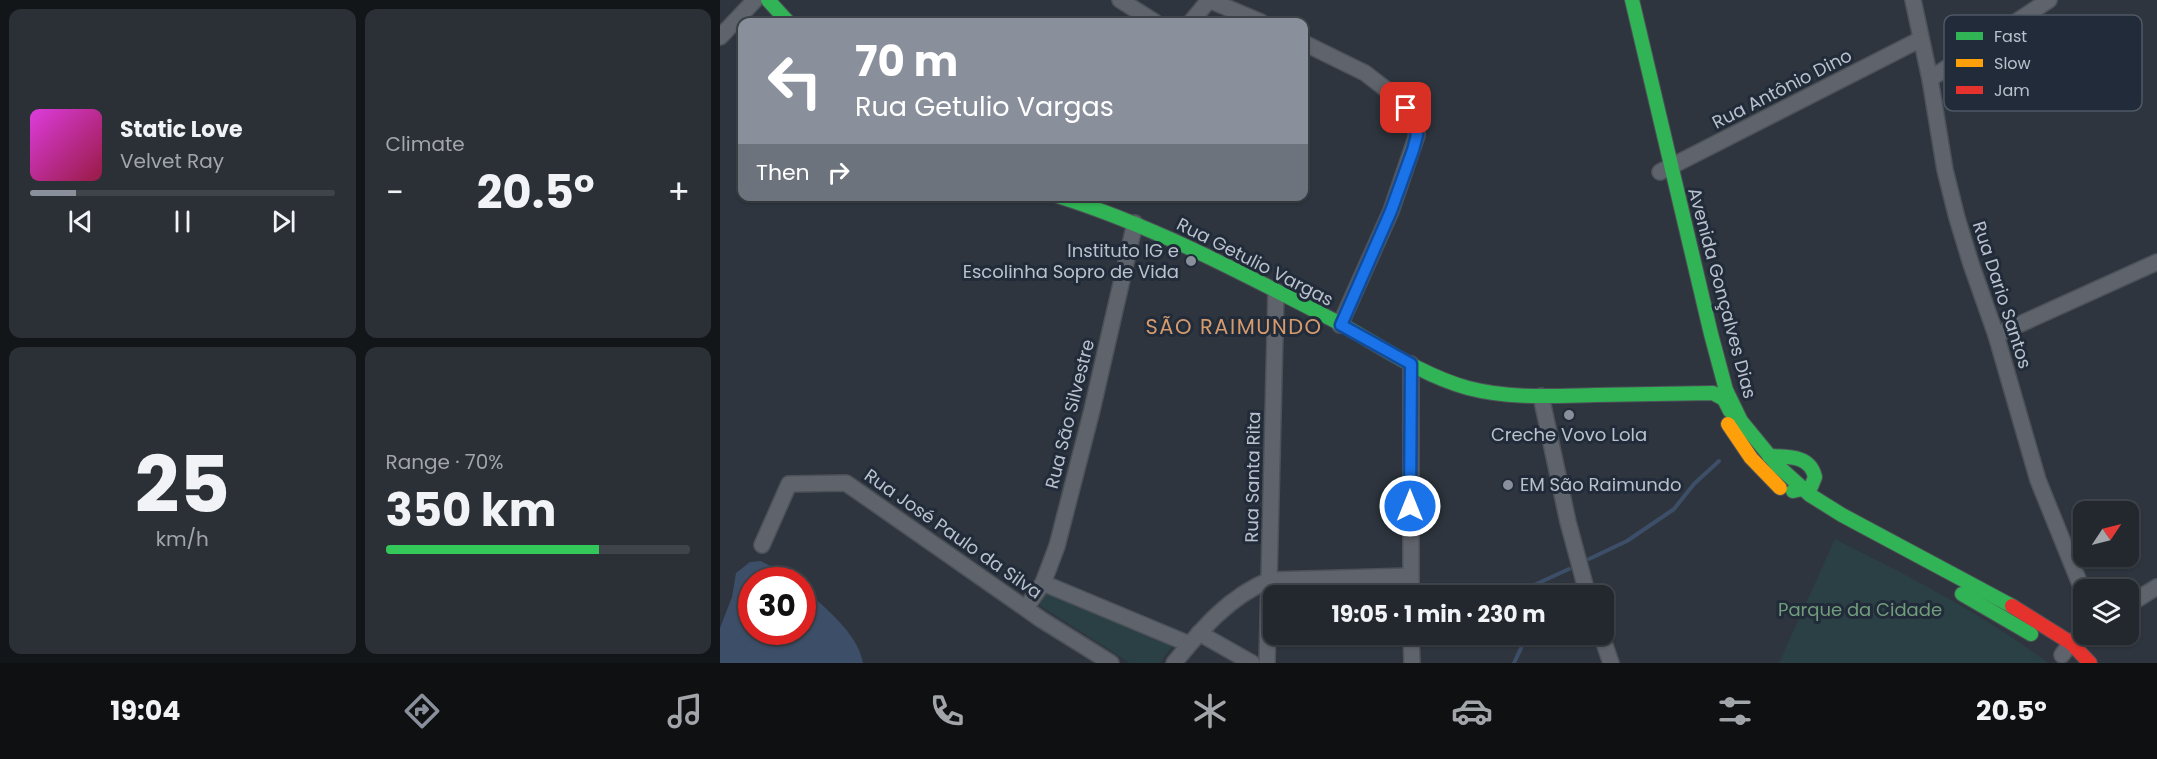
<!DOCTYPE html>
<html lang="en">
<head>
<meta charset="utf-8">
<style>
  :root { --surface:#22282e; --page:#2a3036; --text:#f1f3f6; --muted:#a2a6aa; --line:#3f444a; --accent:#89909b }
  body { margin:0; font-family:Poppins,sans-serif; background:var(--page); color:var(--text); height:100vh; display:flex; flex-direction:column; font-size:22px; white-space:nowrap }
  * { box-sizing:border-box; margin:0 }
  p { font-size:20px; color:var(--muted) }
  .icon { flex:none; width:33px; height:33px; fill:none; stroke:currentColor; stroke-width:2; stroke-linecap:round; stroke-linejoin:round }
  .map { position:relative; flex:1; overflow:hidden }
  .drawer { display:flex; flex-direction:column; gap:9px; padding:9px; background:#131619; width:720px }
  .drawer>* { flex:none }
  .top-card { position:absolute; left:18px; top:18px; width:570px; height:183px; border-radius:12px; box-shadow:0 2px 4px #0004,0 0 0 2px var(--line); background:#89909b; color:#fff; overflow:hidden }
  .needle { width:39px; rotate:55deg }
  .controls { position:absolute; left:1353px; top:501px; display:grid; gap:12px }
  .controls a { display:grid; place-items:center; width:66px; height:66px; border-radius:12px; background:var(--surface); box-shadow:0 2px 4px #0004,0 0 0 2px var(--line); font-size:30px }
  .speed { position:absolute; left:18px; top:567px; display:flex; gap:12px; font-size:30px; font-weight:700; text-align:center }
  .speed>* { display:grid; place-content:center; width:78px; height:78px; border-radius:50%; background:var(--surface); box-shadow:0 2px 4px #0004,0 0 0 2px var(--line); line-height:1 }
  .speed .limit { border:9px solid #d22; background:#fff; color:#111 }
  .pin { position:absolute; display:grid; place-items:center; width:51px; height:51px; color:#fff; margin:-26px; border-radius:12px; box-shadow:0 3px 9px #0006 }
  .me { position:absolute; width:66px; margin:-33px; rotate:0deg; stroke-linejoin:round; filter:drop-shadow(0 0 4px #0008) }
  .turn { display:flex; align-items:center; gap:21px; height:126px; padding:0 18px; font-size:27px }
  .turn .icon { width:78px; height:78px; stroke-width:2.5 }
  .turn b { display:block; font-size:42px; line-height:51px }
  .then { display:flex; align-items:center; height:57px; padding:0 18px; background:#0003; gap:12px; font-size:22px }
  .big { font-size:45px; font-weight:700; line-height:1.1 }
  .drawer .widget { flex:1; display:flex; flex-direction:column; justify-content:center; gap:9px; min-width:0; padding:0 21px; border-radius:12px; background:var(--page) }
  .drawer .dial { align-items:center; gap:0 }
  .dial b { font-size:78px; line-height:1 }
  .song { display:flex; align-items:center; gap:18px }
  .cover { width:72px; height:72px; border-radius:9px; background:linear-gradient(135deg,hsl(300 70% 55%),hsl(340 70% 35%)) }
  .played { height:6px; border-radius:3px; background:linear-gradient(90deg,var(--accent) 15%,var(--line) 15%) }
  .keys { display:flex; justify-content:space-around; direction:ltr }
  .heat { display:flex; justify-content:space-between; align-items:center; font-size:33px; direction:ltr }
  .charge { height:9px; border-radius:4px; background:linear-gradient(90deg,#34c759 70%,var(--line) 0) }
  .drawer .tiles { flex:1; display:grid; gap:9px; grid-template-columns:repeat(2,1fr) }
  .trip { position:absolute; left:543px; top:585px; width:351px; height:60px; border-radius:12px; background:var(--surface); box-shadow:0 2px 4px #0004,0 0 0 2px var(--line); font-weight:700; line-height:60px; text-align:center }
  .tabs { display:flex; height:96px; justify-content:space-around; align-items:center; background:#0e1012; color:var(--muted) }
  .tabs .icon { width:42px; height:42px }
  .tabs .on { color:var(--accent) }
  .tabs b { font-size:27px; color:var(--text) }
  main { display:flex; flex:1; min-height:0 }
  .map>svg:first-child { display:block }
</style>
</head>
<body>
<main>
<section class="drawer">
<div class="tiles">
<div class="widget">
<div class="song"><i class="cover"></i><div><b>Static Love</b><p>Velvet Ray</p></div></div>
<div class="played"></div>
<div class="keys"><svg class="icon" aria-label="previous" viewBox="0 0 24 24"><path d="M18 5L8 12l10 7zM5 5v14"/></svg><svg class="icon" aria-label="pause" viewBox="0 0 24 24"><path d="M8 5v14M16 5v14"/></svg><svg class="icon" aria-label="next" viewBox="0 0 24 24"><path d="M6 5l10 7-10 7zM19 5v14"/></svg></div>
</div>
<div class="widget"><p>Climate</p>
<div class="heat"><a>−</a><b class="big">20.5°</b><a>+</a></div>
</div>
<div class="widget dial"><b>25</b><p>km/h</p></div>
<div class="widget"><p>Range · 70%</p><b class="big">350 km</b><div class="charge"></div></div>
</div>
</section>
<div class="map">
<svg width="1437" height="663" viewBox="0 0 1437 663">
  <rect width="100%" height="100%" fill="#2e353e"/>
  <g fill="#2b4044">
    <path d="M 1115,539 C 1188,576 1262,613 1328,663 L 1059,663 Z"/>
    <polygon points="327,591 453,645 440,663 410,663 319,605"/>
  </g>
  <path fill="#3d4e68" d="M 41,561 L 75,580 L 32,580 L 32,632 L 82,632 L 83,588 C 104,607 138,633 143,663 L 0,663 L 0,628 L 12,597 L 16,573 L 30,562 Z"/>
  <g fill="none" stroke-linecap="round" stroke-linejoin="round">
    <g stroke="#3d4e68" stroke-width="4">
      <polyline points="869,559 907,541 954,509 974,484 999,461"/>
      <polyline points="799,596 812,586 849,569"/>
      <polyline points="794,663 802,646 804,634"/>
    </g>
    <g stroke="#4d5158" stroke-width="18">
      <g id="street">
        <polyline points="400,0 435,22"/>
        <polyline points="489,0 541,22"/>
        <polyline points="1193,0 1210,79 1225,170 1237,218 1251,264 1276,335 1318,480 1364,594"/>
        <polyline points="471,22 489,0"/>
        <polyline points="0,37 35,0"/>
        <polyline points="584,43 645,73 667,90 686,108 693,122 697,135 671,211 620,325"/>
        <polyline points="1210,79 1329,0"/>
        <polyline points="940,172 1201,39"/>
        <polyline points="1276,335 1437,262"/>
        <polyline points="821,396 848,522 868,596"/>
        <polyline points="42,545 69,484 126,483 322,620 391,663"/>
        <polyline points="323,583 469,644"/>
        <polyline points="691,596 691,364"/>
        <polyline points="1408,605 1437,587"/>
        <polyline points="306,608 323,583 337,546 372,410 415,223"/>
        <polyline points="479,633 532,663"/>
        <polyline points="691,634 692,663"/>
        <polyline points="881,634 891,663"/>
        <polyline points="1342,655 1351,643 1364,634"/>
        <path d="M 454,663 C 481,630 509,596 550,580 L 690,576"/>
        <polyline points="547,663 556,292"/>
      </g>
    </g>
    <g stroke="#4d5158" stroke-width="16">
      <g id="fast">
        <polyline points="48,0 68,22"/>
        <polyline points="912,0 991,334 1006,390 1021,421 1058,466 1090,495 1122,515 1292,606"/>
        <path d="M 338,196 C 436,227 524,274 615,321 C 658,344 700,375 748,388 C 790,399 833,396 875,395 C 914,394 954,394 993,393 L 1004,399 L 1010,411"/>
        <path d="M 1049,456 C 1068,457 1090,455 1095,477 L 1091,487 L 1073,491"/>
        <polyline points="1242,594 1311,634"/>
      </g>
    </g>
    <g stroke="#4d5158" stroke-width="16">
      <polyline id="slow" points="1008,424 1031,458 1060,488"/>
    </g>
    <g stroke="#4d5158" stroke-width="16">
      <polyline id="jam" points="1292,606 1351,643 1370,663"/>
    </g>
    <use href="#street" stroke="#5f636b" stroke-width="15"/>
    <use href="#fast" stroke="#30b455" stroke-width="14"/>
    <use href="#slow" stroke="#ff9f0a" stroke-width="14"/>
    <use href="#jam" stroke="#e5322d" stroke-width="14"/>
  </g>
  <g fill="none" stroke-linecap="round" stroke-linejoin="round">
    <g stroke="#114b97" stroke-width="15">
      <polyline id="route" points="686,108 693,122 697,135 693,150 671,211 621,325 691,364 690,506"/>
    </g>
    <use href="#route" stroke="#1a73e8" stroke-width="10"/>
  </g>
  <g fill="#89909b" stroke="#212b39" stroke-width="2">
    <circle cx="471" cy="261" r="6"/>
    <circle cx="849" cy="415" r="6"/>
    <circle cx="788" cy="485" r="6"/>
  </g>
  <g text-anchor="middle" stroke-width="6" stroke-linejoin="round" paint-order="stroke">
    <g font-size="18" fill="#bac1cd" stroke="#212b39">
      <text transform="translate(1062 89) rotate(-27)" y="6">Rua Antônio Dino</text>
      <text transform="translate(535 262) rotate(27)" y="6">Rua Getulio Vargas</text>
      <text transform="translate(1002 293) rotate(75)" y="6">Avenida Gonçalves Dias</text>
      <text transform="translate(1282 295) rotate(72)" y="6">Rua Dario Santos</text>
      <text transform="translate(350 414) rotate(-76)" y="6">Rua São Silvestre</text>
      <text transform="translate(533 477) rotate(-89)" y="6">Rua Santa Rita</text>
      <text transform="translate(233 534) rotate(35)" y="6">Rua José Paulo da Silva</text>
    </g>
    <g font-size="18" fill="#bac1cd" stroke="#212b39" text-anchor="end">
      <text x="459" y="257">Instituto IG e<tspan x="459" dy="21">Escolinha Sopro de Vida</tspan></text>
      <text x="849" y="441" text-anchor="middle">Creche Vovo Lola</text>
      <text x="800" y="491" text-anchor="start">EM São Raimundo</text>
    </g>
    <g font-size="18" fill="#729d7c" stroke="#212b39">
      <text x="1140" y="616">Parque da Cidade</text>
    </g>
    <g font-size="21" letter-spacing="1.5" fill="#d59b6d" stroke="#212b39">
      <text x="514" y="334">SÃO RAIMUNDO</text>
    </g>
  </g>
  <rect x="1224" y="15" width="198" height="96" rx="9" fill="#212b39" stroke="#4f5865" stroke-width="1.5"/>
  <rect x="1236" y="32" width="27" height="8" fill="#30b455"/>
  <rect x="1236" y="59" width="27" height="8" fill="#ff9f0a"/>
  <rect x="1236" y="86" width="27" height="8" fill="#e5322d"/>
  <g font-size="16" fill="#bac1cd">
    <text x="1274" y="42">Fast</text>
    <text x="1274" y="69">Slow</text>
    <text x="1274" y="96">Jam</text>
  </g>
</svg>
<div class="controls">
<a><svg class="needle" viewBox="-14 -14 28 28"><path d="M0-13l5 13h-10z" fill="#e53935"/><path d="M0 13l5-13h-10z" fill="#a2a6aa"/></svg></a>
<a><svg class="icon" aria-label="layers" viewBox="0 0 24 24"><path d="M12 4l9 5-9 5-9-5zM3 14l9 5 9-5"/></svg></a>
</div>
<div class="speed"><div class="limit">30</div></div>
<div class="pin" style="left:686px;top:108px;background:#d93025"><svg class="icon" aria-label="arrive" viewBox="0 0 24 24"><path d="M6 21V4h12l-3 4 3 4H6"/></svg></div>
<svg class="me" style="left:690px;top:506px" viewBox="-20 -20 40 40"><circle r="17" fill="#1a73e8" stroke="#fff" stroke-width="3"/><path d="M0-11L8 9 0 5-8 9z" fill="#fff"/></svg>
<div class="trip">19:05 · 1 min · 230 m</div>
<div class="top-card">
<div class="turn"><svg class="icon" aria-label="left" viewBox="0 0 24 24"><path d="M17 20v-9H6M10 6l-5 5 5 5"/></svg><div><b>70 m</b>Rua Getulio Vargas</div></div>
<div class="then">Then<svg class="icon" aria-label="right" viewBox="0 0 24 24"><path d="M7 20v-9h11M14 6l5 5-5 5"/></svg></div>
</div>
</div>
</main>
<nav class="tabs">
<b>19:04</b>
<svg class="icon on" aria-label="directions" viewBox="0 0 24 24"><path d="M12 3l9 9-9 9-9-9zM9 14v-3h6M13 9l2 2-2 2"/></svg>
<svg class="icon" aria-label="music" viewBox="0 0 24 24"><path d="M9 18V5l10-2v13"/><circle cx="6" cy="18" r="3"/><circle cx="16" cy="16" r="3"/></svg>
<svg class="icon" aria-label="phone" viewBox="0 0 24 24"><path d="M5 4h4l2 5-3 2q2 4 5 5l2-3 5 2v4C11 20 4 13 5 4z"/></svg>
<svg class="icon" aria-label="climate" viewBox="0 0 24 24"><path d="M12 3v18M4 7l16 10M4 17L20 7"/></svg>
<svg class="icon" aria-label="car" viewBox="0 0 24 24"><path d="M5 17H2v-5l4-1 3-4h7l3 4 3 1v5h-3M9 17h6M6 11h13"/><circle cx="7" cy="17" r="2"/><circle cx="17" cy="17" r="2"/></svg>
<svg class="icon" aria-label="filters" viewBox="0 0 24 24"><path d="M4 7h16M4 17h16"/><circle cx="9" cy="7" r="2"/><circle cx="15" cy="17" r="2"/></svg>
<b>20.5°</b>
</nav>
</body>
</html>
